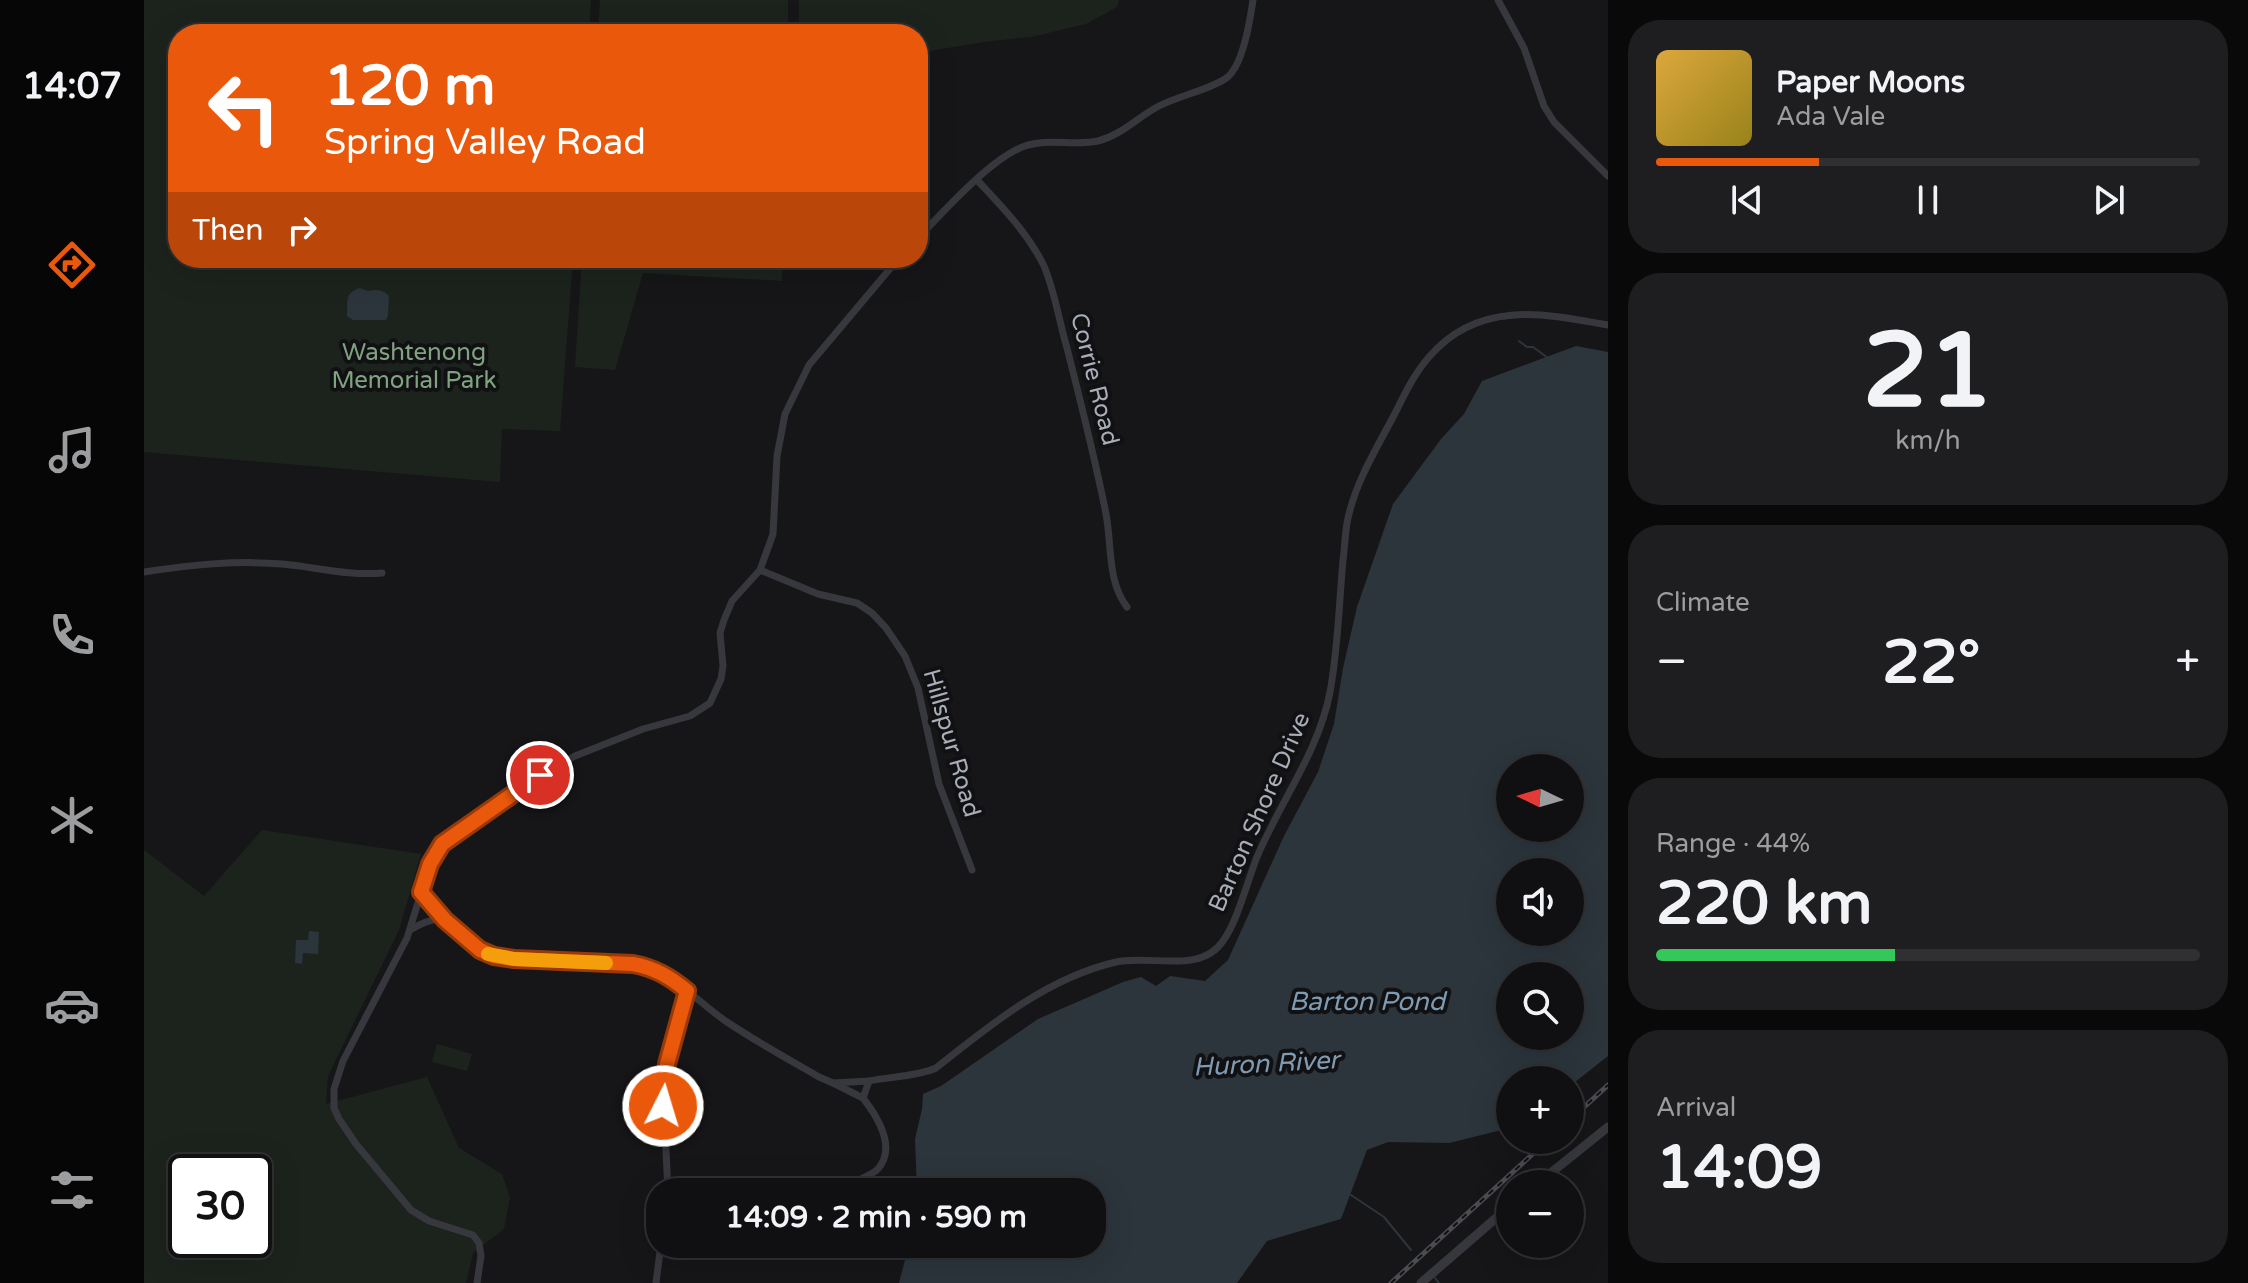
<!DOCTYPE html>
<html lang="en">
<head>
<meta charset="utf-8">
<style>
  :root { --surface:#101012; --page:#1e1e20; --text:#f1f3f6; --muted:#9c9d9f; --line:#303032; --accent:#ea580c }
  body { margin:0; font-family:"Varela Round",sans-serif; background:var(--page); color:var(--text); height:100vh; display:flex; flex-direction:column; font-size:30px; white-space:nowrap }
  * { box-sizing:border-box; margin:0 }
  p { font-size:26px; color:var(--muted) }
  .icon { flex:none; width:44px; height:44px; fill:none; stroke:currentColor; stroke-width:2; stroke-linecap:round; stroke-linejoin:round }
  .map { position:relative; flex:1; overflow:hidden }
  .drawer { display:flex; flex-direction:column; gap:20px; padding:20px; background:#09090a; width:640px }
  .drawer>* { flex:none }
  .hud { position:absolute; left:24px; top:24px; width:760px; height:244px; border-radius:32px; box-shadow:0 8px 32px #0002,0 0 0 2px var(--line); background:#ea580c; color:#fff; overflow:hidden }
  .needle { width:52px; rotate:275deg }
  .fabs { position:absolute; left:1352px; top:754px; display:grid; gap:16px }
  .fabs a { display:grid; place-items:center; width:88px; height:88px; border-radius:50%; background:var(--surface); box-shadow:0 8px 32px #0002,0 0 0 2px var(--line); font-size:40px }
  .speed { position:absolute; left:24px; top:1154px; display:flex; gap:16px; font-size:40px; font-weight:700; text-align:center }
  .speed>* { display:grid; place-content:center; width:104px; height:104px; border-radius:50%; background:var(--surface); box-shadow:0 8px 32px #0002,0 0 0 2px var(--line); line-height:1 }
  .speed .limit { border:4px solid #111; border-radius:12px; background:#fff; color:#111 }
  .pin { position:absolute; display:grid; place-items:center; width:68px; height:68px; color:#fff; margin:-34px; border:4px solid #fff; border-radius:50%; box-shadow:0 2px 8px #0007 }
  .me { position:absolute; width:88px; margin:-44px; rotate:5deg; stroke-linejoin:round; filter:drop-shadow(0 0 6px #0008) }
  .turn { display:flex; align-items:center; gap:28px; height:168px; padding:0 24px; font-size:36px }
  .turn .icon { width:104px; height:104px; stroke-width:2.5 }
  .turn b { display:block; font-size:56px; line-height:68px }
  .then { display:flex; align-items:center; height:76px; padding:0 24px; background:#0003; gap:16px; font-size:30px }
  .big { font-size:60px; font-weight:700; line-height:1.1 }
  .drawer .tile { flex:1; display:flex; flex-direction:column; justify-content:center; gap:12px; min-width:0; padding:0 28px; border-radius:32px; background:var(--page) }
  .drawer .dial { align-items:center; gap:0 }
  .dial b { font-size:104px; line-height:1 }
  .song { display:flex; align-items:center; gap:24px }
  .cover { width:96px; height:96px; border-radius:12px; background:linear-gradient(135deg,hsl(40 70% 55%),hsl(50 70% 35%)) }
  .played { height:8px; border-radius:4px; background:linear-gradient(90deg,var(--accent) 30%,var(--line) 30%) }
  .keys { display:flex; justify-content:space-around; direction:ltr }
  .heat { display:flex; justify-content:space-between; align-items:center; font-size:44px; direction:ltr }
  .charge { height:12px; border-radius:6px; background:linear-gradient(90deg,#34c759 44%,var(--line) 0) }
  .trip { position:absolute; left:502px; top:1178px; width:460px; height:80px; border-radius:32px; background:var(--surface); box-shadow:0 8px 32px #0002,0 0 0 2px var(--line); font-weight:700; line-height:80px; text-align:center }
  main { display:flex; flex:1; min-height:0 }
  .dock { display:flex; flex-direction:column; width:144px; justify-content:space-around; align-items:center; background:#060607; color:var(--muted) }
  .dock .icon { width:56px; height:56px }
  .dock .on { color:var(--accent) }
  .dock b { font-size:36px; color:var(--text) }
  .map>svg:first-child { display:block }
</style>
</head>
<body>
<main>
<nav class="dock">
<b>14:07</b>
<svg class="icon on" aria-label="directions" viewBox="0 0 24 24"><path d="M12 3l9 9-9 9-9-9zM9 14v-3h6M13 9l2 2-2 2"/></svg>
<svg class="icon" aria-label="music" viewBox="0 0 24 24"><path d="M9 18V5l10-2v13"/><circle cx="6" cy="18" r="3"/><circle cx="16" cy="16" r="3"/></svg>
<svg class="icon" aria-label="phone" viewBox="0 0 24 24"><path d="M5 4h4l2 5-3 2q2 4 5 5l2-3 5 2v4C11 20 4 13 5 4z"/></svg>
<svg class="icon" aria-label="climate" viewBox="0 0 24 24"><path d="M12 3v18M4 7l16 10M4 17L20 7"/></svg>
<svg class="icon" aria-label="car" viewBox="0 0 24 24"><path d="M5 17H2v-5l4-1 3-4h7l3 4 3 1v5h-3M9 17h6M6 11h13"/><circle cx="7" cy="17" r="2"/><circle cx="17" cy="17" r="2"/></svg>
<svg class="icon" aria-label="filters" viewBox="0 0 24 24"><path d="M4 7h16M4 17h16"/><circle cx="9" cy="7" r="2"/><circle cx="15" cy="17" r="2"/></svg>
</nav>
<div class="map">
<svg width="1464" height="1283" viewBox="0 0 1464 1283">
  <rect width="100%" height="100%" fill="#161618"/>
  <g fill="#1c231d" fill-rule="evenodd">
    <polygon points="0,0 447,0 445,34 34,34 34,258 429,258 416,431 358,429 356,482 0,452"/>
    <polygon points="456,0 644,0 644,34 454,34"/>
    <polygon points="655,0 975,0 973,7 942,24 887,37 839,42 774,53 774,34 655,34"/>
    <polygon points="438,258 638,258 638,281 499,273 471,370 431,367"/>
    <path d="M 118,830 L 277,854 L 255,930 L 184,1076 L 182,1104 L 283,1077 L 315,1148 L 358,1174 L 366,1197 L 360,1229 L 329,1253 L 322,1283 L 0,1283 L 0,850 L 60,896 ZM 42,1172 L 110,1172 L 110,1240 L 42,1240 Z"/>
    <polygon points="293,1044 328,1054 323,1071 288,1062"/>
  </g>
  <g fill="#2c353c" fill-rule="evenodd">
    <path d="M 216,288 L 224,291 C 233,289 239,290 245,296 L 244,315 L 242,320 L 209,320 L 203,316 C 204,301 200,293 216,288 Z"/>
    <path d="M 1432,346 L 1464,352 L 1464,1056 L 1426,1086 L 1426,1080 L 1366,1080 L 1366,1128 L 1305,1143 L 1244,1142 L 1223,1150 L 1197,1219 L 1123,1241 L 1093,1283 L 755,1283 L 765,1244 L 948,1244 L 948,1192 L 773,1192 L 771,1139 L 778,1109 L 779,1094 L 797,1086 L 894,1019 L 979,982 L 997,977 L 1012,986 L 1026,976 L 1061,981 L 1084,960 L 1140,836 L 1174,772 L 1190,724 L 1199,668 L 1213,607 L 1249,504 L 1297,439 L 1320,414 L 1338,381 ZM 1366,768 L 1426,768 L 1426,828 L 1366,828 ZM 1366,872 L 1426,872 L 1426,932 L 1366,932 ZM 1366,976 L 1426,976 L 1426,1036 L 1366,1036 Z"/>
    <polygon points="165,931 175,932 174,954 159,953 158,964 151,963 152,940 164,940"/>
  </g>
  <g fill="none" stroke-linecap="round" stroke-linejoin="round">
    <g stroke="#2c353c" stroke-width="2">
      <polyline points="1375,341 1383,347 1389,347 1404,358"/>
      <polyline points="1207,1195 1240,1217 1267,1250"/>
      <polyline points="1291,1278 1295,1283"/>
    </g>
    <g stroke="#37383d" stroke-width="7">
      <polyline points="1354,0 1380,48 1400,106 1410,122 1464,176"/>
      <path d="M 833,180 C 858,207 884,233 900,266 C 911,292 915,321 923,348 C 937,403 951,458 962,514 C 968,545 963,581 983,607"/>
      <path d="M 774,238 C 800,211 847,158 881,146 C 904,138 930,146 954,141 C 977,135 993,118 1013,107 C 1033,96 1062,91 1081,79 C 1099,68 1106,20 1109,0"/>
      <polyline points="616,570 674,594 713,603 728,613 742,628 761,656 774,688 795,784 828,870"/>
      <path d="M 0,572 C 46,565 91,560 138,564 C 172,567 204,576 238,573"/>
      <polyline points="277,892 301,920"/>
      <path d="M 266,930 C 312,903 305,933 338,951 C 348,957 359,958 370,959 L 489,964 C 528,970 552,1001 583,1022 C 613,1042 644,1059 675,1077 L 689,1083 L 725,1081"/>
      <polyline points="689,1083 719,1098"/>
      <path d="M 717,1179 C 723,1176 730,1173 734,1169 C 753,1147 733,1116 719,1098 L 725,1081 C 745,1077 775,1076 792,1068 C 846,1025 903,978 972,962 C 1006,954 1056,975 1079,941 C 1094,920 1103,882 1113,857 C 1136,802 1175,751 1186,692 C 1194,649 1195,604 1199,560 C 1201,546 1201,531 1204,518 C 1212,482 1231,451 1248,419 C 1259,398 1269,375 1285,357 C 1334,300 1399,313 1464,325"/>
      <polyline points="524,1192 519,1088 523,1064 543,991"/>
      <polyline points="333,1283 337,1256 335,1243 329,1235 285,1221 267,1210 212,1144 195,1119 190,1108 190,1089 199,1061 263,938 286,864 298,844 396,775 431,756 499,729 546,716 566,703 577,679 579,666 576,633 580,620 588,601 616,570 629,534 633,456 641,414 665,365 755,258"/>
      <polyline points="512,1283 517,1244"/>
    </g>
    <g stroke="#37383d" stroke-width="9">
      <polyline points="1393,1184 1464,1127"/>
      <polyline points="1277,1283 1366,1206"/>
    </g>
    <g stroke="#4a4c52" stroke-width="5">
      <g id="rail">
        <polyline points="1426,1120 1464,1085"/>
        <polyline points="1247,1283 1404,1140"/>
      </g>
    </g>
    <use href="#rail" stroke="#111113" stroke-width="2" stroke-dasharray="6" stroke-linecap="butt"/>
  </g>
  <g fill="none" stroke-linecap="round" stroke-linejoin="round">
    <g stroke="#983908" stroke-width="20">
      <path id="route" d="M 396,775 L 298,844 L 286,864 L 277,892 L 301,920 L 336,950 L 350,956 L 370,959 L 489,964 C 511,968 526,977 543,991 L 523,1064 L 519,1106"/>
    </g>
    <use href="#route" stroke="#ea580c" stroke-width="14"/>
    <polyline stroke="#f59e0b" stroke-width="14" points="344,954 370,959 462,963"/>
  </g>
  <g text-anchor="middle" stroke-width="8" stroke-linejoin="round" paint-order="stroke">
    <g font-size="24" fill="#7fa381" stroke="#111113">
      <text x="270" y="360">Washtenong<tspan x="270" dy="28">Memorial Park</tspan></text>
    </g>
    <g font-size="24" fill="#a8adb8" stroke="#111113">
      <text transform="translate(951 379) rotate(76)" y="8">Corrie Road</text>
      <text transform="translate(808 743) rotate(74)" y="8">Hillspur Road</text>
      <text transform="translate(1115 812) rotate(-66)" y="8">Barton Shore Drive</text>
    </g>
    <g font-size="26" font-style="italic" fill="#7f9bb3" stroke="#111113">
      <text x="1223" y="1010">Barton Pond</text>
      <text transform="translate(1122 1063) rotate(-3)" y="9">Huron River</text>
    </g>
  </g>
</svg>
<div class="fabs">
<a><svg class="needle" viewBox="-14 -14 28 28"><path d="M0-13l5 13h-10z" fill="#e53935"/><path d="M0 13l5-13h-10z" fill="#9c9d9f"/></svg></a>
<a><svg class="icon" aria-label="sound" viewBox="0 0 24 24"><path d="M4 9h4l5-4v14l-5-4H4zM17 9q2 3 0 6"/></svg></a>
<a><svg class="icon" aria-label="search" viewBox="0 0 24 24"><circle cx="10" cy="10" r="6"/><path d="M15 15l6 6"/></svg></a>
<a>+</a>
<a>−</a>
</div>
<div class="speed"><div class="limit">30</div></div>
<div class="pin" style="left:396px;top:775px;background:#d93025"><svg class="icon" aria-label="arrive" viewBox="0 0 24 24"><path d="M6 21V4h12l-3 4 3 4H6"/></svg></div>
<svg class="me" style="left:519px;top:1106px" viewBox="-20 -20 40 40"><circle r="17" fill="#ea580c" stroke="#fff" stroke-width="3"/><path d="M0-11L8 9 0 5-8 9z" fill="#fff"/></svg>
<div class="trip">14:09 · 2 min · 590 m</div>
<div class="hud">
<div class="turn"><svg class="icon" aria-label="left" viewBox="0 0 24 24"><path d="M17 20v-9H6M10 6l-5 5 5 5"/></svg><div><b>120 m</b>Spring Valley Road</div></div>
<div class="then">Then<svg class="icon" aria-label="right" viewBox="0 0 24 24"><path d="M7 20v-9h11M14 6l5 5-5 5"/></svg></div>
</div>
</div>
<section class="drawer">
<div class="tile">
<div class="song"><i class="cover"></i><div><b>Paper Moons</b><p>Ada Vale</p></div></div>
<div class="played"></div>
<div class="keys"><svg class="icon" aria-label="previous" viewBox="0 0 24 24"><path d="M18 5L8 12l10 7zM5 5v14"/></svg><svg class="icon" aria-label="pause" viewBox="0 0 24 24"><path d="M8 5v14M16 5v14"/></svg><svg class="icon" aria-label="next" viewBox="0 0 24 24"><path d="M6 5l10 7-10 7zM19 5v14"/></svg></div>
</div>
<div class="tile dial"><b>21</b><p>km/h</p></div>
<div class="tile"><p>Climate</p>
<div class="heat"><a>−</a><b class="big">22°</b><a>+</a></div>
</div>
<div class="tile"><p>Range · 44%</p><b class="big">220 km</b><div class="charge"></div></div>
<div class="tile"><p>Arrival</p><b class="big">14:09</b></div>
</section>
</main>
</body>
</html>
